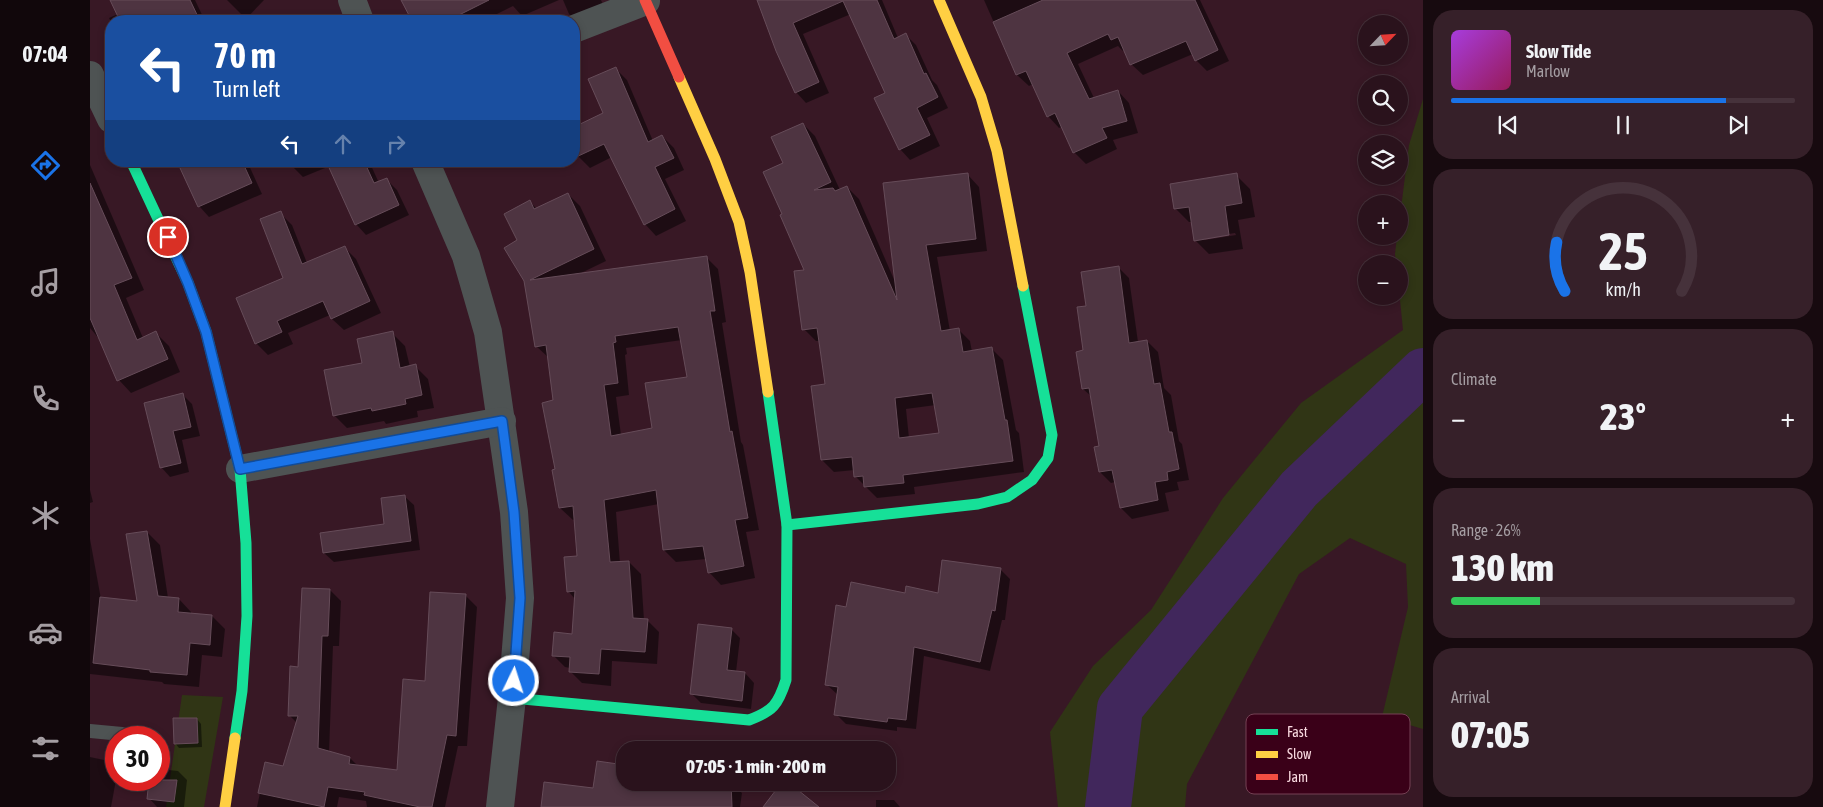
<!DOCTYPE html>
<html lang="en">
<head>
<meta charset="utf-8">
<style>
  :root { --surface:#2a121c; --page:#362029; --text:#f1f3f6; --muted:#a59ea3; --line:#46323b; --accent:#1a73e8 }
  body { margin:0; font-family:"Asap Condensed",sans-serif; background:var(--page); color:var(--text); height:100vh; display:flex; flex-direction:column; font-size:19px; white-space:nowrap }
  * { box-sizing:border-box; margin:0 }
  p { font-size:16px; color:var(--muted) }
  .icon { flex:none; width:28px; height:28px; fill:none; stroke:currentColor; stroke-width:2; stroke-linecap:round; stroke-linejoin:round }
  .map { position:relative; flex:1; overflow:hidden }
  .drawer { display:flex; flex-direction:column; gap:10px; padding:10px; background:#170a0f; width:400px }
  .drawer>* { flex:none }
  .hud { position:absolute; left:15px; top:15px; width:475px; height:152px; border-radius:20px; box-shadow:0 2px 8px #0003,0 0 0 1px var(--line); background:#1a4fa0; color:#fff; overflow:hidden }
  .needle { width:32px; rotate:65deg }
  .tools { position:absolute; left:1268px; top:15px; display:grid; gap:10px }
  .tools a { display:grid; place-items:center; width:50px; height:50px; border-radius:50%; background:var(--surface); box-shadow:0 2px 8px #0003,0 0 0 1px var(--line); font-size:25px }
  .speed { position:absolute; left:15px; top:726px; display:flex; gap:10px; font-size:25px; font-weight:700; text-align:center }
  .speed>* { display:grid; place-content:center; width:65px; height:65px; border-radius:50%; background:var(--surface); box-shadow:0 2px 8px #0003,0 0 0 1px var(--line); line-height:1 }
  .speed .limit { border:8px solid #d22; background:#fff; color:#111 }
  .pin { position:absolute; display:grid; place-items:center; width:42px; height:42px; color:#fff; margin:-21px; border:2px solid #fff; border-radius:50%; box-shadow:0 1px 5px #0007 }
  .me { position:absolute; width:55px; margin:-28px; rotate:4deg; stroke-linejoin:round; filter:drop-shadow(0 0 4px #0008) }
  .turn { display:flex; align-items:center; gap:18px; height:105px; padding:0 25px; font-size:22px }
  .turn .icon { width:65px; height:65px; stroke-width:2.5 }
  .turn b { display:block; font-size:35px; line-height:42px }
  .lanes { display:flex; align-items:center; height:48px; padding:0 25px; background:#0003; justify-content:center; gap:25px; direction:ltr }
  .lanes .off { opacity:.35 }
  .big { font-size:38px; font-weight:800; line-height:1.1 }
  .drawer .tile { flex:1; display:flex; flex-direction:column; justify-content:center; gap:8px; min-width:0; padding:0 18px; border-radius:20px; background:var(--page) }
  .drawer .dial { align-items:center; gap:0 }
  .dial svg { height:130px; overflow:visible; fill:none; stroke:var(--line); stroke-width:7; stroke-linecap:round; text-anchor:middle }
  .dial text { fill:var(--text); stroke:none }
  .song { display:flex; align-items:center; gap:15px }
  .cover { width:60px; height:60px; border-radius:8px; background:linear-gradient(135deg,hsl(280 70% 55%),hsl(330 70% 35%)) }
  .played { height:5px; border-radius:2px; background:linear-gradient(90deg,var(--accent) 80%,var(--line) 80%) }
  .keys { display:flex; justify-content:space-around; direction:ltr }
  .heat { display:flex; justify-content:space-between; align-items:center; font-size:28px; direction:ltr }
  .charge { height:8px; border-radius:4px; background:linear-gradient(90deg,#34c759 26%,var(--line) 0) }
  .trip { position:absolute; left:526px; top:741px; width:280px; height:50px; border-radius:20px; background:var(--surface); box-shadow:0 2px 8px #0003,0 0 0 1px var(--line); font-weight:800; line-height:50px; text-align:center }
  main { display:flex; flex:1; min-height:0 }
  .tab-bar { display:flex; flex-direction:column; width:90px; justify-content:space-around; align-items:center; background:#11070b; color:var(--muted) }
  .tab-bar .icon { width:35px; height:35px }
  .tab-bar .selected { color:var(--accent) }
  .tab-bar b { font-size:22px; color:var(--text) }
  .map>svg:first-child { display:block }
</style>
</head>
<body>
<main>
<nav class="tab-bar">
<b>07:04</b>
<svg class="icon selected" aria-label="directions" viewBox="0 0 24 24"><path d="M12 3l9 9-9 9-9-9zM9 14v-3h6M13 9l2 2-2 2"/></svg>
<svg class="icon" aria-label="music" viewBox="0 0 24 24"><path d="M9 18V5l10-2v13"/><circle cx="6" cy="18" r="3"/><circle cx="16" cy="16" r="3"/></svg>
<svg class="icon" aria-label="phone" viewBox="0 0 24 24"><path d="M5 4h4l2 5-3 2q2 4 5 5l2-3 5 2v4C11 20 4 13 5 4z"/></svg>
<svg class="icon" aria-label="climate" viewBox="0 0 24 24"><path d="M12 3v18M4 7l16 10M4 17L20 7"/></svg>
<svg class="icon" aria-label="car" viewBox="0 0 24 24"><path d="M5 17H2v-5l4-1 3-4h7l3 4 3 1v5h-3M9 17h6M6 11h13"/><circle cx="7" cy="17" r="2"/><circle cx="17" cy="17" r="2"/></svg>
<svg class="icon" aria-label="filters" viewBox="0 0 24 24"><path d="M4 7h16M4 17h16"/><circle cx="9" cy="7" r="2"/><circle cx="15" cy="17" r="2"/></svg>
</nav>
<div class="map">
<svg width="1333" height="807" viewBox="0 0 1333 807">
  <rect width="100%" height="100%" fill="#381825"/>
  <g fill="#303515">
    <polygon points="1333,99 1333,729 1292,717 1318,607 1316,564 1260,538 1209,574 1097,784 1095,807 968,807 960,732 1003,666 1061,610 1133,498 1211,403 1313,330 1309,290 1309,264 1306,264 1305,254 1307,236 1309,236 1309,224 1319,145"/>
    <polygon points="92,695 133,697 114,807 76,807"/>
  </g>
  <g fill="#0007" fill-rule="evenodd">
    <polygon points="21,0 105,0 115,21 21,22 19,18 28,14"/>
    <polygon points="137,0 174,0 156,19"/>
    <polygon points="313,0 469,0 432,16 423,6 393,21 323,21"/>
    <polygon points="473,0 511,0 518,16 491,26 479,14"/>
    <polygon points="668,0 792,0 808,38 816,35 826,45 842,80 847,85 858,108 837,118 850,146 820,160 810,149 797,93 761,14 713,34 739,93 716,103 706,92"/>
    <polygon points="894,0 1110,0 1139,61 1117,71 1106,60 1103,54 1053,75 1041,64 1035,50 1033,51 1028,46 988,64 1004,98 1028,91 1039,103 1048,133 1023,140 1027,149 996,164 984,152 973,126 969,128 958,116 943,84 939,86 927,75"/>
    <polygon points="214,17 219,21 205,21"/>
    <polygon points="526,69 537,80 563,141 572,136 584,148 594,170 575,179 596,221 566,236 555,224 522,157 500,168 488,156 484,146 484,128 515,114"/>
    <path d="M 713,124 L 725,136 L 750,190 L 757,187 L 769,199 L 806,284 L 878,175 L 889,187 L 897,251 L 847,257 L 860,331 L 868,329 L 880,341 L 882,352 L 901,348 L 913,360 L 926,430 L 929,433 L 934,472 L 824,487 L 825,494 L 787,498 L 765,476 L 765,470 L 744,472 L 732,460 L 736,385 L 730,341 L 726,341 L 714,329 L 715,271 L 694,214 L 695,164 ZM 846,405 L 851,434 L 819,438 L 816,409 Z"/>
    <polygon points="89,161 157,161 172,194 119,217 109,206"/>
    <polygon points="200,161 279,161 289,183 296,179 307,190 319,215 276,235 266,224 240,166 213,177 202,166"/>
    <polygon points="0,165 54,290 36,298 53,338 66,333 79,346 90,372 41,393 29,380 11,341 0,328"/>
    <path d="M 1146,175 L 1160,189 L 1165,217 L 1148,220 L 1153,249 L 1119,254 L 1105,240 L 1102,222 L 1099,222 L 1085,208 ZM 1145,233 L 1146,235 L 1115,240 L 1115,238 Z"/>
    <path d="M 478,194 L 490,206 L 516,261 L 489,274 L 616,257 L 628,269 L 636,322 L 632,323 L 651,442 L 653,445 L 669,530 L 656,532 L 665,578 L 631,585 L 619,572 L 616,559 L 586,562 L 574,550 L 569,504 L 526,512 L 530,563 L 539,562 L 551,574 L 554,620 L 557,620 L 569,632 L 567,664 L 522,661 L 521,686 L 492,683 L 480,671 L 480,668 L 475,667 L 463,655 L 483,635 L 485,599 L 478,591 L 488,557 L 485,519 L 483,520 L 470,508 L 467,470 L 464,401 L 459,358 L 446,346 L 428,240 L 440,202 L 447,209 ZM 592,340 L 598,378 L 564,429 L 531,435 L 526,397 L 539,395 L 535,355 L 537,354 L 536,348 Z"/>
    <polygon points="190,213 202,225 217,263 254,247 266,259 291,313 254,330 242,319 240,315 198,333 203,344 178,355 166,343 194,279"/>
    <polygon points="1028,267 1039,278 1048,342 1057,341 1068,352 1074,388 1081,395 1089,441 1092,444 1099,480 1087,482 1089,490 1075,493 1079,511 1042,519 1031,508 1025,482 1021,483 1010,472 1011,447 1002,397 993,389 998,307"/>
    <polygon points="302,333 315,346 320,367 325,366 338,379 344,408 327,411 328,417 296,424 294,421 257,428 244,415 273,364"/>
    <polygon points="93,395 102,404 110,436 92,440 99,472 80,477 71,467"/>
    <polygon points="0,490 3,502 0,503"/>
    <polygon points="314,496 324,505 330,550 244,562 234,553 296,525"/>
    <polygon points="57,532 70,545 78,598 89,599 101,612 101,614 122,616 135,629 132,657 112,655 109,687 74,684 72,682 0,674 0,539 11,599 48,603"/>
    <polygon points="910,569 920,579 915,620 912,620 900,671 834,656 826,729 807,727 807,731 756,724 746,714 748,695 736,684 757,609 816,594 849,595"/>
    <polygon points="240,590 251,601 249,646 243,646 239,753 260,758 268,766 308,772 336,682 376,596 387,607 377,746 368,746 355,807 277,807 276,801 249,797 247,807 167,807 176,764 194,767 207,723 199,715 209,668"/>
    <polygon points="641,629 650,638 646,672 655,673 664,683 661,709 611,703 601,693"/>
    <polygon points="107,719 111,724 112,747 89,748 85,743"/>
    <polygon points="0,757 19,761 26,768 26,780 21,807 0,807"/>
    <path d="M 534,766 L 535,782 L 544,782 L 544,785 L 593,789 L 641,783 L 652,793 L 650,807 L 452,807 L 504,790 ZM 532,774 L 535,774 L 533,789 L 530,788 Z"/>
    <polygon points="69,769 88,771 97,780 94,807 67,807 59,798 61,780 69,780"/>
    <polygon points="786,800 804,800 810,807 786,807"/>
  </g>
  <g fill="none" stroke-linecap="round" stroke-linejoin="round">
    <polyline stroke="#41275c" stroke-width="46" points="1018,807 1030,708 1209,489 1333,371"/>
  </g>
  <g fill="#4e3441" stroke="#664c59" fill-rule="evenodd">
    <polygon points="20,0 100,0 110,21 30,21"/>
    <polygon points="311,0 399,0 357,21 322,21"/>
    <polygon points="667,0 787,0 804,39 816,33 834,74 836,73 848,97 827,108 840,135 809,150 784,98 795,93 753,1 703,23 729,82 705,93 686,51"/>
    <polygon points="953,0 1105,0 1128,50 1105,61 1096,41 1040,65 1028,37 1021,40 1018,34 977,53 999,99 1028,90 1037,121 1012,128 1017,138 983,153 965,113 957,117 936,71 926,75 903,22"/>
    <polygon points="526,67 558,142 572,135 584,158 565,167 585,209 554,225 514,144 484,158 484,127 513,113 498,79"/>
    <path d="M 713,123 L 741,182 L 724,190 L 743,188 L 745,191 L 757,186 L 807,300 L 793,183 L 878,173 L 886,239 L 836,245 L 851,331 L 869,328 L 873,352 L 902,347 L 915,420 L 917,420 L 923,461 L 813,475 L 814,483 L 774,487 L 773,476 L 764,477 L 762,457 L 731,460 L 721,386 L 735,384 L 727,328 L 712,330 L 704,271 L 714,270 L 690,215 L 692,214 L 673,172 L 693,163 L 681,137 ZM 842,393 L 849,433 L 809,438 L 805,398 Z"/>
    <polygon points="104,161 152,161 162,183 108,207 90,168"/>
    <polygon points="236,161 274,161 284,183 297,178 309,205 265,225"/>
    <polygon points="1147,173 1152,203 1135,206 1139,235 1104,241 1099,207 1084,209 1080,184"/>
    <polygon points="0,183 42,278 24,285 47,340 66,331 78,359 27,381 0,318"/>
    <path d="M 478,193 L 504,249 L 440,280 L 617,256 L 625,311 L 620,311 L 640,432 L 642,431 L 658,518 L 645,520 L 654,566 L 618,573 L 613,546 L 573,550 L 566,490 L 514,500 L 520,562 L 539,561 L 543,618 L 558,619 L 555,652 L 511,649 L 509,674 L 479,672 L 480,657 L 462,656 L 464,632 L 482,634 L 485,591 L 477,592 L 474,557 L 487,556 L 483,506 L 469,508 L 462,470 L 465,469 L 452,403 L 463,400 L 456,345 L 445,347 L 434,281 L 414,248 L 427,240 L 414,214 L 440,200 L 444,209 ZM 588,327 L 597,377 L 555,383 L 562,428 L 521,436 L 514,385 L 528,383 L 523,343 L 526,342 L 525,336 Z"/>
    <polygon points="191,211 212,264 255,246 280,301 241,319 233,301 187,321 192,332 165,344 146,298 193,278 170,219"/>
    <polygon points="1029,266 1039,343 1057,340 1064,384 1070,383 1079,432 1082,432 1089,469 1077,472 1078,480 1065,482 1068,500 1030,508 1022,470 1009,472 1004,447 1009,446 999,388 992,389 986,352 993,350 987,307 996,306 991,272"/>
    <polygon points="303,331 310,368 326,364 332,395 315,399 316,404 282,411 281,408 243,416 234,370 272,363 267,339"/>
    <polygon points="93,393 101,427 83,431 91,463 70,468 54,403"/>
    <polygon points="315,495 321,541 233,553 230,533 294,524 291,498"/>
    <polygon points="57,531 68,596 89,598 88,612 122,615 120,645 100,643 97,675 60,672 60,670 3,663 10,597 47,601 36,534"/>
    <polygon points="852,560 911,568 905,611 902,610 890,662 824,647 816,720 798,718 797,722 744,715 748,687 735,685 746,605 756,607 761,582 815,593 816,586 848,593"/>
    <polygon points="212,588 240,589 238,636 232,636 228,748 260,757 259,764 307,770 313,679 335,681 340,592 376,594 366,736 357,735 342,807 330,807 274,795 275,792 238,787 234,807 168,793 175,762 193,766 208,716 198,716 200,666 208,667"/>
    <polygon points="608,624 642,628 637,670 655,672 652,701 600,694"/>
    <polygon points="83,718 107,718 108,743 84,744"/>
    <polygon points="507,761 535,765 532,782 592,788 592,782 641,782 642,807 451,807 454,782 503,788"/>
    <polygon points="59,780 87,780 84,802 57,799"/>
    <polygon points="692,782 698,782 729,807 673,807"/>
  </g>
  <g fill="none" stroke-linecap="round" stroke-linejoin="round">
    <polyline stroke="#4e5353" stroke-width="14" points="0,731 32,734"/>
    <g stroke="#4e5353" stroke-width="28">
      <polyline points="262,0 270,21"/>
      <polyline points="484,29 556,1"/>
      <polyline points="0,75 21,119"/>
      <polyline points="335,161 376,256 398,332 424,512 430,598 422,698 410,807"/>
      <polyline points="150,469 412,421"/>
    </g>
    <g stroke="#16e098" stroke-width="11">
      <polyline points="41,161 98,283 116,332 150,469 156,543 157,616 152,691 145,738"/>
      <polyline points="697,525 888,504 917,497 942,480 958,458 962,435 933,286"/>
      <path d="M 422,698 L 659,720 C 683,711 688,705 696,680 L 697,525 L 678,392"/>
    </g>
    <g stroke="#ffcf43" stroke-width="11">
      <polyline points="849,0 891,97 907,151 933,286"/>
      <polyline points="589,77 625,159 649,222 660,272 678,392"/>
      <polyline points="135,807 145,738"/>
    </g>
    <polyline stroke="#f24e42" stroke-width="11" points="555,0 589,77"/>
  </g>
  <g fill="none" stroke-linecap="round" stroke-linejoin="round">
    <g stroke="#114b97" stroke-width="12">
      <polyline id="route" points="78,237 98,283 116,332 150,469 412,421 424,512 430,598 424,681"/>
    </g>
    <use href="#route" stroke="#1a73e8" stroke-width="9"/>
  </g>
  <rect x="1156" y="714" width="164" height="80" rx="8" fill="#3a0018" stroke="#744154" stroke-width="1"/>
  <rect x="1166" y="729" width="22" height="6" fill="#16e098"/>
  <rect x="1166" y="751" width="22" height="7" fill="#ffcf43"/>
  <rect x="1166" y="774" width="22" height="6" fill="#f24e42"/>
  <g font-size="14" fill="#fadae1">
    <text x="1197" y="737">Fast</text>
    <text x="1197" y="759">Slow</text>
    <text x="1197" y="782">Jam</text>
  </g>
</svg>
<div class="tools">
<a><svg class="needle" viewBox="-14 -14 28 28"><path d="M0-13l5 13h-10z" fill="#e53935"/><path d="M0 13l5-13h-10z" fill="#a59ea3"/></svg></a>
<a><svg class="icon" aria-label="search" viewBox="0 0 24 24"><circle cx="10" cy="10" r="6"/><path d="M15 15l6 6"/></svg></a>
<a><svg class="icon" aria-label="layers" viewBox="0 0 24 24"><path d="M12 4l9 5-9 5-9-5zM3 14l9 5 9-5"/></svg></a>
<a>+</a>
<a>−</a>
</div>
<div class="speed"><div class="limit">30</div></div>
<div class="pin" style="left:78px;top:237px;background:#d93025"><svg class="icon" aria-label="arrive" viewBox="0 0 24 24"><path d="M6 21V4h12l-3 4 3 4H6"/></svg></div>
<svg class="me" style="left:424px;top:681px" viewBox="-20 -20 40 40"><circle r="17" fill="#1a73e8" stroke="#fff" stroke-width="3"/><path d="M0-11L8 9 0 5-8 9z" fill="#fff"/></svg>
<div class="trip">07:05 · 1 min · 200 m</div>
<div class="hud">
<div class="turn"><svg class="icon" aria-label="left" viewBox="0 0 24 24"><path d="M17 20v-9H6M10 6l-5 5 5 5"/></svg><div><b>70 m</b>Turn left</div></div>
<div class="lanes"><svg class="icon" aria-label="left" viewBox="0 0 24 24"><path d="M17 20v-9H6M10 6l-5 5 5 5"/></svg><svg class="icon off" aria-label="ahead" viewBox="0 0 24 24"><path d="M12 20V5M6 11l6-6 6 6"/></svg><svg class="icon off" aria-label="right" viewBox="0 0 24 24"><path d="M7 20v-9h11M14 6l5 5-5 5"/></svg></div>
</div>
</div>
<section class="drawer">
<div class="tile">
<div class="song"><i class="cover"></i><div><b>Slow Tide</b><p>Marlow</p></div></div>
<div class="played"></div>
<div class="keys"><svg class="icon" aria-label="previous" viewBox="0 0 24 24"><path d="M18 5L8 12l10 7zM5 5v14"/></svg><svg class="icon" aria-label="pause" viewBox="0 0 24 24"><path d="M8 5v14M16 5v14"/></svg><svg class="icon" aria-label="next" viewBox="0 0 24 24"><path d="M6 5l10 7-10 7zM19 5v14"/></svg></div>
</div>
<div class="tile dial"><svg viewBox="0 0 100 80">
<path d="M14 69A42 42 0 1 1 86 69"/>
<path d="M14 69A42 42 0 0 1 9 39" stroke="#1a73e8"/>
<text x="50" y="56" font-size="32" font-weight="700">25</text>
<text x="50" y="72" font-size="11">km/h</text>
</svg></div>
<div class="tile"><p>Climate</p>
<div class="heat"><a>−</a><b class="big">23°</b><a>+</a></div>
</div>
<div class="tile"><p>Range · 26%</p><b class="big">130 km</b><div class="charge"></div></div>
<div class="tile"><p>Arrival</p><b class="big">07:05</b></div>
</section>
</main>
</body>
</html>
